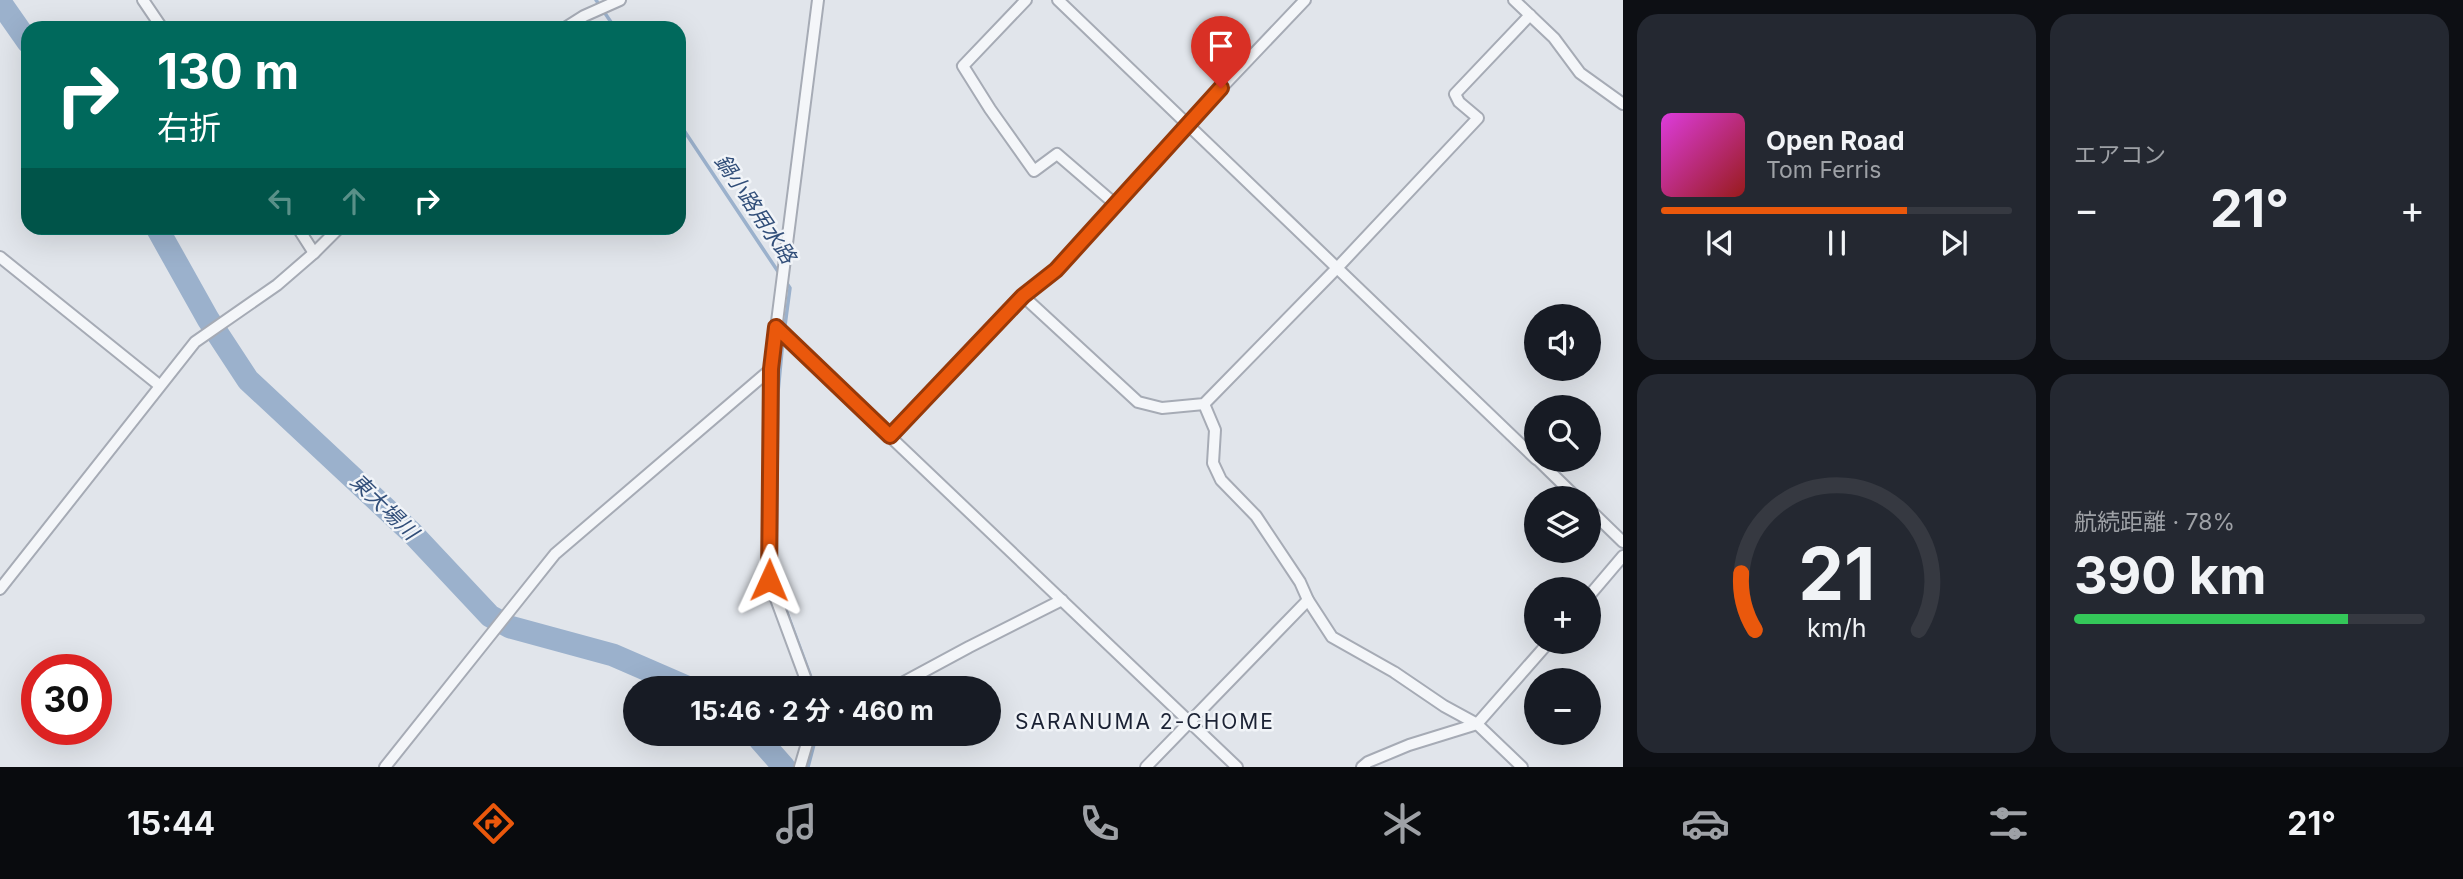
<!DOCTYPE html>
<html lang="ja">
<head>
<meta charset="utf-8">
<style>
  :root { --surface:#171b24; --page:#242831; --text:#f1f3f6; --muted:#9ea1a6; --line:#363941; --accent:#ea580c }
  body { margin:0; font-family:Inter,"Noto Sans JP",sans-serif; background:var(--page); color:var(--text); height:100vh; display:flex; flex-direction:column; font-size:26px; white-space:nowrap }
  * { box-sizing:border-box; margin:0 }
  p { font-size:23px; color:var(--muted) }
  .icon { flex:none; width:38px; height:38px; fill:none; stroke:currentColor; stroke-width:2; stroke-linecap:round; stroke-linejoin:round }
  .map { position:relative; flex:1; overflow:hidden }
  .sheet { display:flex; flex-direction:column; gap:14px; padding:14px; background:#0d0f14; width:840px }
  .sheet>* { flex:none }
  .hud { position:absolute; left:21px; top:21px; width:665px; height:214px; border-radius:21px; box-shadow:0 7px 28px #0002; background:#00695c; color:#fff; overflow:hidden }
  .fabs { position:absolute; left:1524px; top:304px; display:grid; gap:14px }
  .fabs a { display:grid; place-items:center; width:77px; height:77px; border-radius:50%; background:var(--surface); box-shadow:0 7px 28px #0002; font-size:35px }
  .speed { position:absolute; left:21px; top:654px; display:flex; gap:14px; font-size:35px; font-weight:700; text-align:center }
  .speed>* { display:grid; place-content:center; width:91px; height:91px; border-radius:50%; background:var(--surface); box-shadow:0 7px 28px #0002; line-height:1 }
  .speed .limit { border:10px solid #d22; background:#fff; color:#111 }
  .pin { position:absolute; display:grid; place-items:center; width:60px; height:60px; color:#fff; margin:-72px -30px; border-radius:50% 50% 50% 0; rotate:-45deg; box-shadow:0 0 7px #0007 }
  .pin .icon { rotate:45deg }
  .me { position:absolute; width:77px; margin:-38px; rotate:1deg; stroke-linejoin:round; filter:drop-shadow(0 0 5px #0008) }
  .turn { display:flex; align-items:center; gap:24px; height:147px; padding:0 21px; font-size:32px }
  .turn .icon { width:91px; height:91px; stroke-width:2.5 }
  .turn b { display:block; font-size:49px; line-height:60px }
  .lanes { display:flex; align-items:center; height:66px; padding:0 21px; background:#0003; justify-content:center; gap:35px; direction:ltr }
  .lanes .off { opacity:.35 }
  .big { font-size:52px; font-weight:700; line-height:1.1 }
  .sheet .widget { flex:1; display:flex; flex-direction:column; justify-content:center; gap:10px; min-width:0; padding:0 24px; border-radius:21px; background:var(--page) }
  .sheet .dial { align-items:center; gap:0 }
  .dial svg { height:182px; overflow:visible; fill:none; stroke:var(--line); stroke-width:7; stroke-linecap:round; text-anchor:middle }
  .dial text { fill:var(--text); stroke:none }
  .song { display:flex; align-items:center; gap:21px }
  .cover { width:84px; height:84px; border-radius:10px; background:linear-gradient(135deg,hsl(300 70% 55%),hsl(0 70% 35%)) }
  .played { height:7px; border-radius:4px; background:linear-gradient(90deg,var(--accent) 70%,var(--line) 70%) }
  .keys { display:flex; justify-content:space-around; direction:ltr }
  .heat { display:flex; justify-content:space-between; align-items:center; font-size:38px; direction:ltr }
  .charge { height:10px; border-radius:5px; background:linear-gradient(90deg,#34c759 78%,var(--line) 0) }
  .sheet .tiles { flex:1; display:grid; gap:14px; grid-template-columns:repeat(2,1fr) }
  .trip { position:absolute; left:623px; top:676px; width:378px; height:70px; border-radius:35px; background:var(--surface); box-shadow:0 7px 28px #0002; font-weight:700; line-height:70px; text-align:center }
  .dock { display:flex; height:112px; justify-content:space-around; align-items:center; background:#090b0e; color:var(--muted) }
  .dock .icon { width:49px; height:49px }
  .dock .on { color:var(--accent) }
  .dock b { font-size:32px; color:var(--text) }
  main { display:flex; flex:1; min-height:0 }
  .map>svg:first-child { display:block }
</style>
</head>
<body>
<main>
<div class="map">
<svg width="1623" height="767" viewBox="0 0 1623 767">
  <rect width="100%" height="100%" fill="#e1e5eb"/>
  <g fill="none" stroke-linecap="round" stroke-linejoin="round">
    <g stroke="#9bb1cc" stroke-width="3.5">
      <polyline points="596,0 615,28"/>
      <polyline points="679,123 779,273"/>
      <polyline points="784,333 790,288 786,282"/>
      <polyline points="783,340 778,392 776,583 815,688"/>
      <polyline points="808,767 817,733"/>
    </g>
    <g stroke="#9bb1cc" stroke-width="23">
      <polyline points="0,2 28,42"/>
      <polyline points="157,228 208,319 248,380 413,534 490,616 510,627 613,655 689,688"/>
      <polyline points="754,733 784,767"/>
    </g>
    <g stroke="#a6abb5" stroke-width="14">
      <g id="street">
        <polyline points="143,0 162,28"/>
        <polyline points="1026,0 963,66 990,109 1034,171 1057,154 1115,204"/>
        <polyline points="1058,0 1536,459"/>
        <polyline points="1514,0 1554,38 1580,73 1623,104"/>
        <polyline points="565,28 584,16 620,0"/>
        <polyline points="298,228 314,253"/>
        <polyline points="0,257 159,385"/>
        <polyline points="1023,296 1138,402 1162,408 1204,404 1338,267 1478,118 1459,102 1455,94 1530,15"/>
        <polyline points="776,328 1237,767"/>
        <polyline points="1204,404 1215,430 1213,463 1221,480 1256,516 1300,582 1308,600 1332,637 1394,672 1444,706 1477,724 1522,767"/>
        <polyline points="890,436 1023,296 1057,270 1188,123 1305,0"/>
        <polyline points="1538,460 1578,499"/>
        <polyline points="1589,509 1623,542"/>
        <polyline points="0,589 195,342 277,285 314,253 339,228"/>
        <polyline points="1589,596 1623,556"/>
        <polyline points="809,688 769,580 771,369 818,0"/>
        <polyline points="893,688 969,647 1062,600"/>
        <polyline points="385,767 555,554 771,369"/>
        <polyline points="800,767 810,733"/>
        <polyline points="1146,767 1308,600"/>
        <polyline points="1362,767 1368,762 1409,745 1477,724 1549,642"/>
      </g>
    </g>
    <use href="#street" stroke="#f4f6f9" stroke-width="10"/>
  </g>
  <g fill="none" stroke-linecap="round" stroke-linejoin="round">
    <g stroke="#983908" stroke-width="18">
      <polyline id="route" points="769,580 771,369 776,327 890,436 1023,296 1056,270 1221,88"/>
    </g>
    <use href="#route" stroke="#ea580c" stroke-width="12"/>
  </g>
  <g text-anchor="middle" stroke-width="5" stroke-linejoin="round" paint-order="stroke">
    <g font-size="21" font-style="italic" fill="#314e79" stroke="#f1f4f8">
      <text transform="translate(755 209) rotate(56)" y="7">鍋小路用水路</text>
      <text transform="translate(384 507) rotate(44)" y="7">東大場川</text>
    </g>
    <g font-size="21" letter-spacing="2" fill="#1b2234" stroke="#f1f4f8">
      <text x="1145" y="729">SARANUMA 2-CHOME</text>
    </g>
  </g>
</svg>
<div class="fabs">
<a><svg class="icon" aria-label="sound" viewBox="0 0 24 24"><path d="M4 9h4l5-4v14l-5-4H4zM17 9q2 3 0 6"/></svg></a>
<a><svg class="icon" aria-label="search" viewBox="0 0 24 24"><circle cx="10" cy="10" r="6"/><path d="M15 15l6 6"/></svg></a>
<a><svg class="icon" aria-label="layers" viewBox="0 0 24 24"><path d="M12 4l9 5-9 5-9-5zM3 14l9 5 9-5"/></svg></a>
<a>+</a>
<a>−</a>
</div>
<div class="speed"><div class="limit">30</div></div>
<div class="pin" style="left:1221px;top:88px;background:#d93025"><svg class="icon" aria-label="arrive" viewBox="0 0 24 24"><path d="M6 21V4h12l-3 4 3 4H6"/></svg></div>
<svg class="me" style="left:769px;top:580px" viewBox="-20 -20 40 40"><path d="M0-17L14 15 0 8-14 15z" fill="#ea580c" stroke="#fff" stroke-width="4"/></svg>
<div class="trip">15:46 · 2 分 · 460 m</div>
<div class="hud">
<div class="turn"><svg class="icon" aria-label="right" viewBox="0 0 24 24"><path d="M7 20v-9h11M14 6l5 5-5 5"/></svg><div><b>130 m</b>右折</div></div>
<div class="lanes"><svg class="icon off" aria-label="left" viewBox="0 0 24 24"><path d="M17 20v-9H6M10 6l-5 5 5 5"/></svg><svg class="icon off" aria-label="ahead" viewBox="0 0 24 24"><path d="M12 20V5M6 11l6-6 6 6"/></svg><svg class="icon" aria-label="right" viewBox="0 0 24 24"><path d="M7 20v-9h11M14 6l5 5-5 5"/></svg></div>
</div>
</div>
<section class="sheet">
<div class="tiles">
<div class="widget">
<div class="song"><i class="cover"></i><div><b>Open Road</b><p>Tom Ferris</p></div></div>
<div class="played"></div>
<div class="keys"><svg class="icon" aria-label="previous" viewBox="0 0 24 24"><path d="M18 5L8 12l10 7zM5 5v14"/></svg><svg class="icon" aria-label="pause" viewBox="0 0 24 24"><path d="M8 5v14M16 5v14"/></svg><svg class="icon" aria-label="next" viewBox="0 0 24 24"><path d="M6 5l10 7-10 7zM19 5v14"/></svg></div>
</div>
<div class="widget"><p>エアコン</p>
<div class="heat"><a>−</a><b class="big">21°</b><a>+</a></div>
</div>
<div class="widget dial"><svg viewBox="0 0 100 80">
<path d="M14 69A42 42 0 1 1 86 69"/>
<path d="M14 69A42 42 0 0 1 8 44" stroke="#ea580c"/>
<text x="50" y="56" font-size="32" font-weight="700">21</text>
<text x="50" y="72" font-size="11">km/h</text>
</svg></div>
<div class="widget"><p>航続距離 · 78%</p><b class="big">390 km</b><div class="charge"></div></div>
</div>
</section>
</main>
<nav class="dock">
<b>15:44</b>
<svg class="icon on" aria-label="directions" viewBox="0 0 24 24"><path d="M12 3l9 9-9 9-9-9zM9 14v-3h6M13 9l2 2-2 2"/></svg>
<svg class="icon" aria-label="music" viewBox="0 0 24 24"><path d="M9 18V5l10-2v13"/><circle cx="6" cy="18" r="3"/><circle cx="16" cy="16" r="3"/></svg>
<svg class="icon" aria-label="phone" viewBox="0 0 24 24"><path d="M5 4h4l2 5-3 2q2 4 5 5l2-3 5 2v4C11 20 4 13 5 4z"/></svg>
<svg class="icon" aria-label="climate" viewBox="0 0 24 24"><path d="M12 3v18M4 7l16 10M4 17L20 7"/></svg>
<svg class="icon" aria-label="car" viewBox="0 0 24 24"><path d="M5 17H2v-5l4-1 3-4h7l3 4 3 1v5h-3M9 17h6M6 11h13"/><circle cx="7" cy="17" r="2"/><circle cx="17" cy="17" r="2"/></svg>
<svg class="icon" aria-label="filters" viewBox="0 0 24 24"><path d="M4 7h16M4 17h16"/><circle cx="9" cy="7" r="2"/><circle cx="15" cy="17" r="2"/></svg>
<b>21°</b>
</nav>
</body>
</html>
